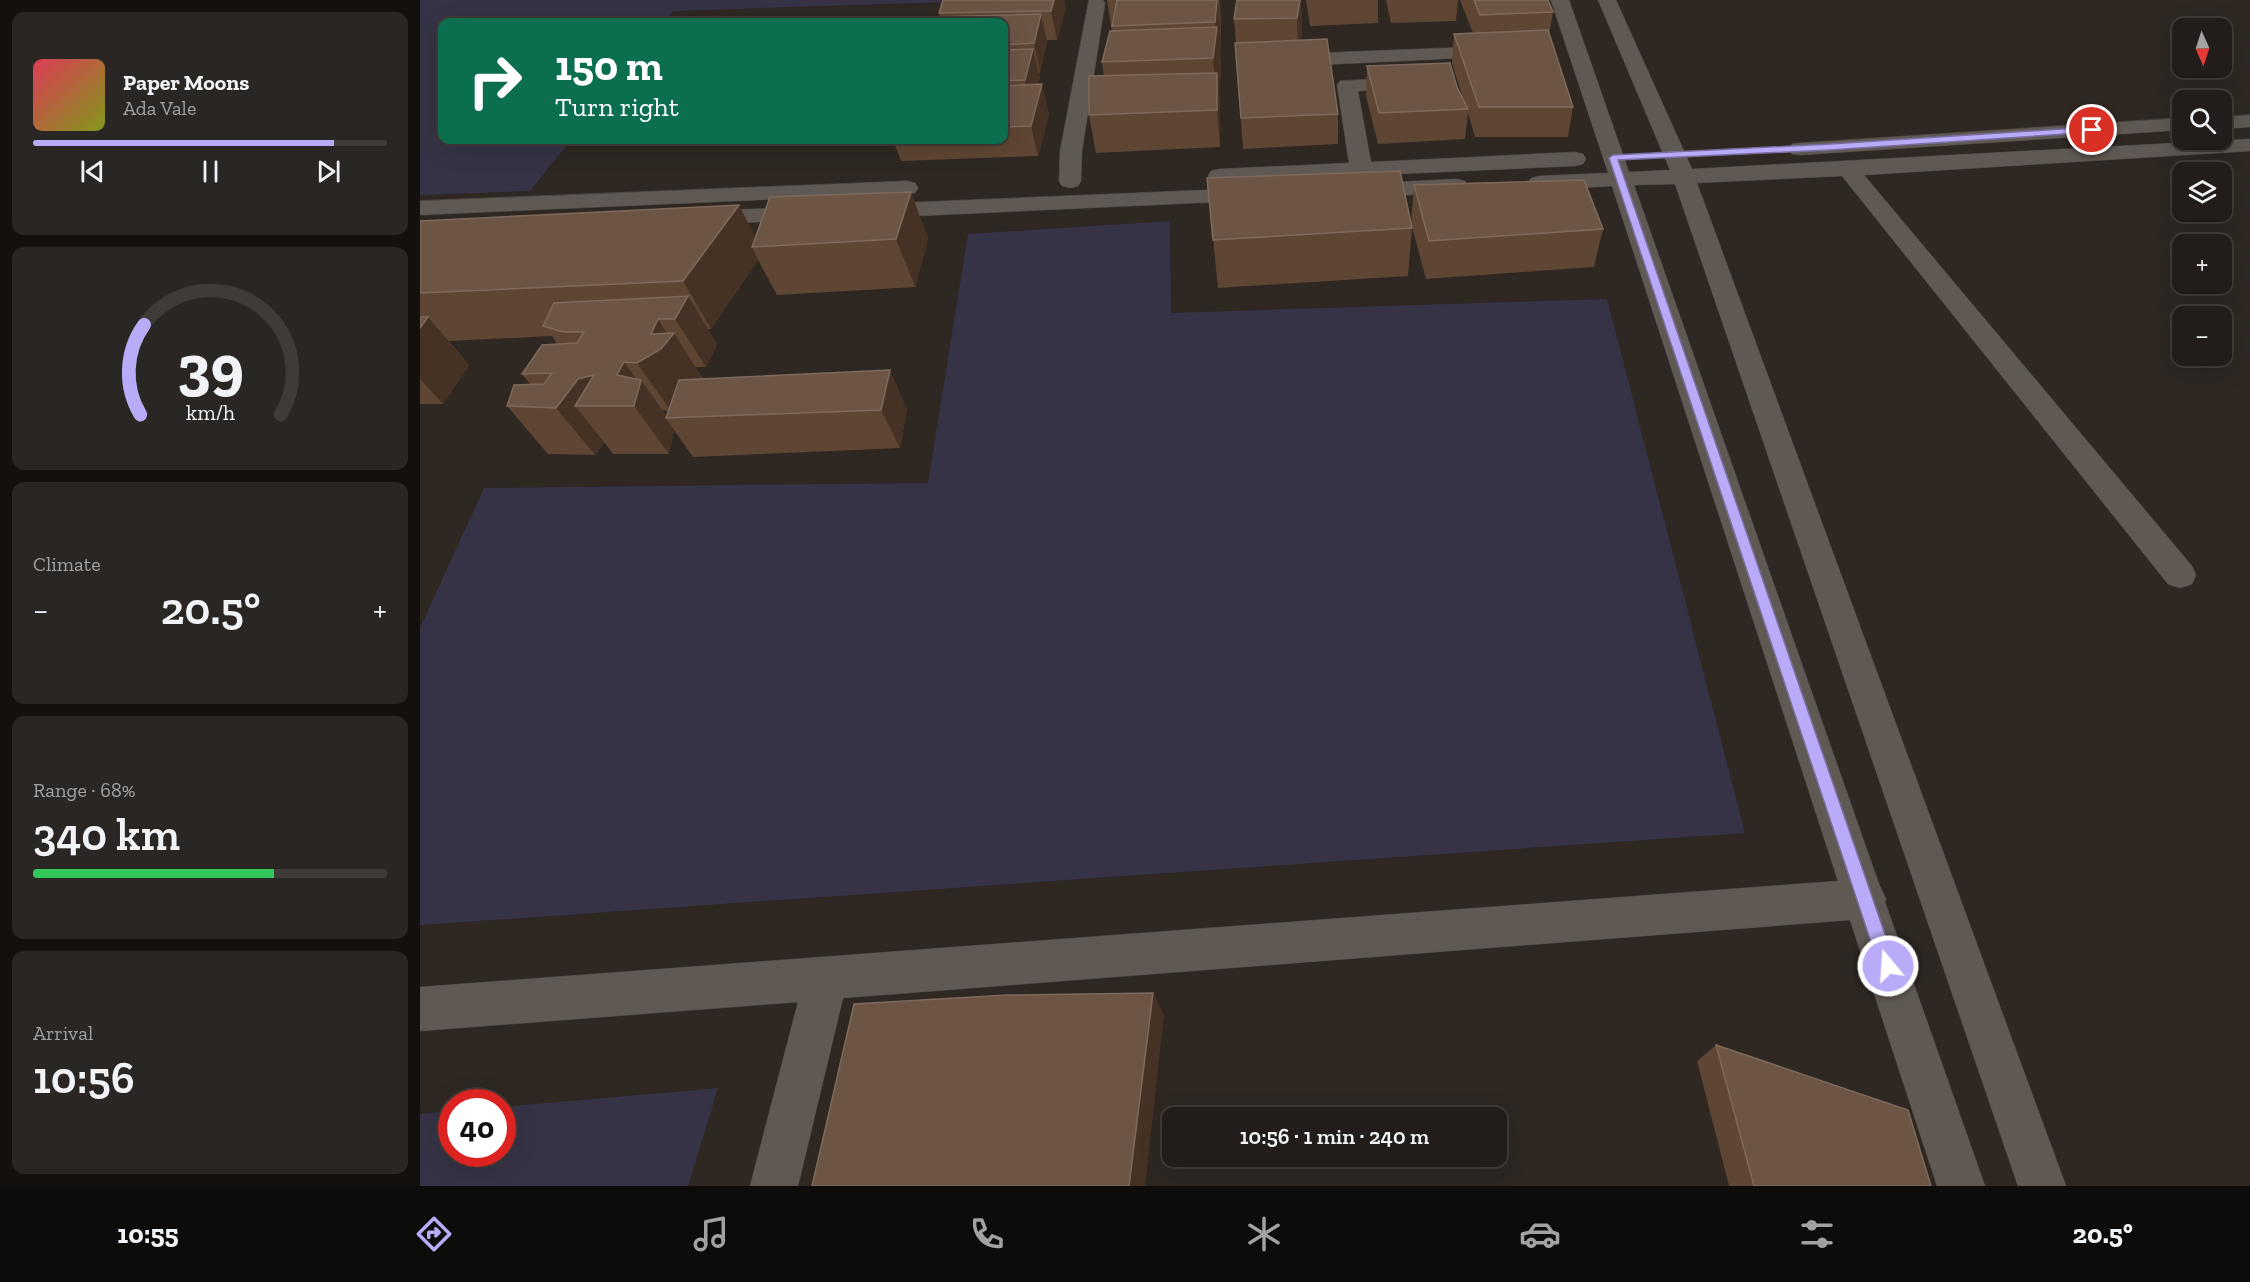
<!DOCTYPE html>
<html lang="en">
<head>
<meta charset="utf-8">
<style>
  :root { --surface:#221d1a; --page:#2a2623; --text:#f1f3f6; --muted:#a2a2a2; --line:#3f3b39; --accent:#b9abf7 }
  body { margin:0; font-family:"Zilla Slab",serif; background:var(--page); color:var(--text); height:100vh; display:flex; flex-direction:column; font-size:22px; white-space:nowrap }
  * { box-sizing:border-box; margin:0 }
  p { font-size:20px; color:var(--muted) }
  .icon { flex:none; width:33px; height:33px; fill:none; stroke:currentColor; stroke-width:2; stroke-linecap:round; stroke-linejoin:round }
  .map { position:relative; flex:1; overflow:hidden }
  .side { display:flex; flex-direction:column; gap:12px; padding:12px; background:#13100e; width:420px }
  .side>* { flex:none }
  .banner { position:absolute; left:18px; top:18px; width:570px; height:126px; border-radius:12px; box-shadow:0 6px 24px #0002,0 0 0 2px var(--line); background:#0b6e4f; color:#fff; overflow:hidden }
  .needle { width:39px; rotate:177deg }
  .fabs { position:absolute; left:1752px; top:18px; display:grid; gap:12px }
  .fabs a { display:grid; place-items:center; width:60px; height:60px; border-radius:12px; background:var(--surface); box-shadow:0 6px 24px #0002,0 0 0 2px var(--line); font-size:30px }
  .speed { position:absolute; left:18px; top:1089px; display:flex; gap:12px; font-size:30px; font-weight:700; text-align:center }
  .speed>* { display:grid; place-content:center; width:78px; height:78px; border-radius:50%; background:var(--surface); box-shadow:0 6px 24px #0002,0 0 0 2px var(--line); line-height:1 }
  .speed .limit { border:9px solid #d22; background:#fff; color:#111 }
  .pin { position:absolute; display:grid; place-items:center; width:51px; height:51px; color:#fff; margin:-26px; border:3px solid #fff; border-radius:50%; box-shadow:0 2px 6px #0007 }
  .me { position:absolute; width:66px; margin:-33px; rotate:342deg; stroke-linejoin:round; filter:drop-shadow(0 0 4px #0008) }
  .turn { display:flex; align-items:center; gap:21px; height:126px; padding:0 18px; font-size:27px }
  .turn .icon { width:78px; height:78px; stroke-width:2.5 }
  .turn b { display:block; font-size:42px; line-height:51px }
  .big { font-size:45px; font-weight:600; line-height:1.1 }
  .side .card { flex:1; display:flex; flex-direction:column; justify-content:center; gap:9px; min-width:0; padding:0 21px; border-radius:12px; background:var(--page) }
  .side .dial { align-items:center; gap:0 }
  .dial svg { height:156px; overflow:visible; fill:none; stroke:var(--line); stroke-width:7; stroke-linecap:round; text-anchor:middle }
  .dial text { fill:var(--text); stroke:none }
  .song { display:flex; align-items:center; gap:18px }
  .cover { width:72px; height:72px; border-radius:9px; background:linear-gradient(135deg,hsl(350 70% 55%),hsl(70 70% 35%)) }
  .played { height:6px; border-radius:3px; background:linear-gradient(90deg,var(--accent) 85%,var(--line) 85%) }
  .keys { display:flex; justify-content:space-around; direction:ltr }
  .heat { display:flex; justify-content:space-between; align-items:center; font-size:33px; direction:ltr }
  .charge { height:9px; border-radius:4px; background:linear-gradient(90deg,#34c759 68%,var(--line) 0) }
  .trip { position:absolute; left:742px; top:1107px; width:345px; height:60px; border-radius:12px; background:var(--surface); box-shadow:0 6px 24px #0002,0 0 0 2px var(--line); font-weight:600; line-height:60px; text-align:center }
  .dock { display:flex; height:96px; justify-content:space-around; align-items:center; background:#0e0c0a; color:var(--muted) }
  .dock .icon { width:42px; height:42px }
  .dock .current { color:var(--accent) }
  .dock b { font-size:27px; color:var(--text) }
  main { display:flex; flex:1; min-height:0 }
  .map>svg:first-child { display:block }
</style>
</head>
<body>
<main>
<section class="side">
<div class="card">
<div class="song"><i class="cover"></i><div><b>Paper Moons</b><p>Ada Vale</p></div></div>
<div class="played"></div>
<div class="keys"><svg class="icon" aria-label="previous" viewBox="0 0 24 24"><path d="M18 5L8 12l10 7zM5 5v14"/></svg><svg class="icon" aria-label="pause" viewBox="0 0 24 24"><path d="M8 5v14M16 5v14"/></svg><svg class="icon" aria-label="next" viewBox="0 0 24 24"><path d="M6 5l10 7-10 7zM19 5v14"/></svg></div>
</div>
<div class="card dial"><svg viewBox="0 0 100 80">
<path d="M14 69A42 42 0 1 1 86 69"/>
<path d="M14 69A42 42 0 0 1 16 23" stroke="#b9abf7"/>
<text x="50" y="56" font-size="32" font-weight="700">39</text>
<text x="50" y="72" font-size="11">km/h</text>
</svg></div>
<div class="card"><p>Climate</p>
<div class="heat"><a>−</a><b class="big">20.5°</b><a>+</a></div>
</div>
<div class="card"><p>Range · 68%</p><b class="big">340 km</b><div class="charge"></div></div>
<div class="card"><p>Arrival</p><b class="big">10:56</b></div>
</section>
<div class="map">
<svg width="1830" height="1186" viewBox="0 0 1830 1186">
  <rect width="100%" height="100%" fill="#2e2722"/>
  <g fill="#363346">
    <polygon points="0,0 591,0 253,11 244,22 22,22 22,140 151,140 110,191 0,195"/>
    <polygon points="750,221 751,313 1187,299 1325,833 0,925 0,628 64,488 508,483 548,234"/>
    <polygon points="298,1088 268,1186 0,1186 0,1114 31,1111 32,1154 82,1154 83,1107"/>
  </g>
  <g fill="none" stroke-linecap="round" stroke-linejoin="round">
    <g stroke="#4a4441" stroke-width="1">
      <g id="minor">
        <polygon points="669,0 683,0 685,3 662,151 661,181 658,186 650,188 642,186 639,181 640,151"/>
        <polygon points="1131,0 1149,0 1209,172 1250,170 1178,0 1196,0 1272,169 1830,139 1830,151 1444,175 1772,566 1776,575 1772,584 1760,588 1748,584 1422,176 1277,183 1646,1186 1598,1186 1255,184 1214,185 1459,884 1466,899 1465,902 1565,1186 1517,1186 1430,920 423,998 378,1186 330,1186 378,1002 0,1031 0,987 1418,881 1192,186 1119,190 1111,188 1108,183 1111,178 1119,176 1188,173"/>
        <polygon points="1077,46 1084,48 1086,52 1084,56 898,65 891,63 888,59 891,55 898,53"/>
        <polygon points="992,77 999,79 1002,83 999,87 938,91 951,162 1155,152 1163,154 1166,159 1163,164 1155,166 954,175 955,183 1037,179 1045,181 1048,186 1045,191 1037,193 939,197 931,195 928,190 933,185 932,176 799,183 791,181 788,176 791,171 799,169 929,163 917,85 920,81"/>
        <polygon points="1830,115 1830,127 1802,129 1802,117"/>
        <polygon points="1762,118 1762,130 1380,155 1372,154 1369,149 1372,144 1380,143"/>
        <polygon points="487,181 495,183 498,188 495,193 0,215 0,201"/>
        <polygon points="833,188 841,190 844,195 841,200 453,218 445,216 441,211 445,206 453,204"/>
        <polygon points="387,207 395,209 399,214 395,219 280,225 272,223 268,218 272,213 280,211"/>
      </g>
    </g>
    <use href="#minor" fill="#605953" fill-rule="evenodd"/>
  </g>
  <g fill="#5f4533" fill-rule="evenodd">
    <polygon points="687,0 800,0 801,32 800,53 801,71 799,92 800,109 800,147 676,153 669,115 684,76 682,62 692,31"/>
    <polygon points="881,0 882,30 881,40 918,114 918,144 823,149 815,43 816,43 814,19"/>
    <polygon points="886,0 958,0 958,23 890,26"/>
    <polygon points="966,0 1038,0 1036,21 971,23"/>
    <polygon points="1040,0 1128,0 1133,12 1129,35 1153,107 1148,137 1055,137 1048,113 1045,139 958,144 946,96 947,66 1037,87 1043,99 1032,63 1034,34 1053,33"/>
    <polygon points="646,8 637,40 627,40 627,42 620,73 618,73 620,78 618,84 629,114 618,156 481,161 473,140 584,140 584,22 520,17 519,13"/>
    <polygon points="787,178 992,228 988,276 798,288"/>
    <polygon points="994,185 1183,229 1174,267 1006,279 991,223"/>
    <path d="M 491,192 L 508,239 L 495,287 L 357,295 L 338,260 L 291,329 L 288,329 L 297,344 L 286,367 L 275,367 L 283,378 L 487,409 L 480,448 L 273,457 L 254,430 L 249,454 L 193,454 L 184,442 L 175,455 L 128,454 L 87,406 L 110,384 L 102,374 L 137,344 L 132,336 L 29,341 L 49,365 L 23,404 L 0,404 L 0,221 L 319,205 L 335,237 ZM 242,410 L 248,411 L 247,416 Z"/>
    <polygon points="1296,1045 1511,1186 1309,1186 1277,1061"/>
  </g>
  <g fill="#453225">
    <polygon points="634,0 644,0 646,8 637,40 631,11"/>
    <polygon points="797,0 798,0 801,37 800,53 801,71 799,92 800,109 800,147 793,58 796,37 795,22"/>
    <polygon points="799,0 800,0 800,4 801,32"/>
    <polygon points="880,0 881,0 882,30 878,61 877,18"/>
    <polygon points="621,14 627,42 620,73 614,43"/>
    <polygon points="613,49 620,78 612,110 605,80"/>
    <polygon points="622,84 629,114 618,156 611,126"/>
    <polygon points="491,192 508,239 495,287 476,239"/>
    <polygon points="319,205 340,247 332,247 338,260 291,329 263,281"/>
    <polygon points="268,296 297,344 286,367 255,319"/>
    <polygon points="8,317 49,365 23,404 0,379 0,328"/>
    <polygon points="238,319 250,338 254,333 284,381 251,411 217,363"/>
    <polygon points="204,362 220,384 221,380 248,418 246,418 254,430 249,454 214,406 197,375"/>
    <polygon points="470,370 487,409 480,448 461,410"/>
    <polygon points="174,375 155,406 184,442 175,455 136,408 158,379"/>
    <polygon points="733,993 744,1015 725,1186 709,1186"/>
  </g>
  <g fill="#6c5545" stroke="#7e6a5c" stroke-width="1.5">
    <polygon points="523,0 634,0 631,11 519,13"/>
    <polygon points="697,0 797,0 795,22 692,26"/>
    <polygon points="817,0 880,0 877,18 814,19"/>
    <polygon points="1054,0 1128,0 1133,12 1060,15"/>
    <polygon points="621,14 614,43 584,45 584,22 515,22 517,17"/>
    <polygon points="797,27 793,58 682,62 690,31"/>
    <polygon points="1128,30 1153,107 1059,107 1034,34"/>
    <polygon points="907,39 918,114 821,118 815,43"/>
    <polygon points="613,49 605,80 584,81 584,50"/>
    <polygon points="1030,63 1037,87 1048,109 959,113 947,66"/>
    <polygon points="797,73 797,110 669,115 669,76"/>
    <polygon points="622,84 611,126 584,127 584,86"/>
    <polygon points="980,171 992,228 793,240 787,178"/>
    <polygon points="1164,180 1183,229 1009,241 994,185"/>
    <polygon points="491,192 476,239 332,247 350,197"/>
    <polygon points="319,205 263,281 0,293 0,221"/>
    <polygon points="268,296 255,319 238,319 231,334 254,333 241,349 217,363 204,362 197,375 221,380 214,406 155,406 174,375 158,379 136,408 87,406 94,385 124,384 132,373 102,374 122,345 157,343 164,332 143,332 123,326 134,303"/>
    <polygon points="0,317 8,317 0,328"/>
    <polygon points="470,370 461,410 246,418 259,380"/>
    <polygon points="733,993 709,1186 392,1186 434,1004 587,995"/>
    <polygon points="1296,1045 1488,1110 1511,1186 1334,1186"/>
  </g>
  <polygon fill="#b9abf7" stroke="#786fa1" stroke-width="1.5" points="1672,127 1676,130 1675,132 1410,150 1198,160 1476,966 1474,972 1468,974 1461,972 1459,966 1189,158 1193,155 1410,144"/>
</svg>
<div class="fabs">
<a><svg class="needle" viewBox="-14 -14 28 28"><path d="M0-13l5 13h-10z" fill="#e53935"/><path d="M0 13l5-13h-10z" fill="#a2a2a2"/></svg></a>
<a><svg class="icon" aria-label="search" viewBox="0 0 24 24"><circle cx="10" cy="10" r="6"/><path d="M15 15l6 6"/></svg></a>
<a><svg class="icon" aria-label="layers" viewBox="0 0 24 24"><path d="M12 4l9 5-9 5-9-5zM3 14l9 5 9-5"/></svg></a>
<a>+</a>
<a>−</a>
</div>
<div class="speed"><div class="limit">40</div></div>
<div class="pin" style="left:1672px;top:130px;background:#d93025"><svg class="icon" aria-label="arrive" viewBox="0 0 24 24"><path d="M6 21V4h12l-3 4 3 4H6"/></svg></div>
<svg class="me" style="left:1468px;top:966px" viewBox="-20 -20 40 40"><circle r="17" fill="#b9abf7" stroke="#fff" stroke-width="3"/><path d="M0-11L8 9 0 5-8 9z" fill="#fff"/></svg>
<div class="trip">10:56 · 1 min · 240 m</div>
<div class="banner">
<div class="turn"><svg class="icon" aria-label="right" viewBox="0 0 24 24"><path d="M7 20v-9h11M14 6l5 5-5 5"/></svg><div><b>150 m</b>Turn right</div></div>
</div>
</div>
</main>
<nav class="dock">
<b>10:55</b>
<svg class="icon current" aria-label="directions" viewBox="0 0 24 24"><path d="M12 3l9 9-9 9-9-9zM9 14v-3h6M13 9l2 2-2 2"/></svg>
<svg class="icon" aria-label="music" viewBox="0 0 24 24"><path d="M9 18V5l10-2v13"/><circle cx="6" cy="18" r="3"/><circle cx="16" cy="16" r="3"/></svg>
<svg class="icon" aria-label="phone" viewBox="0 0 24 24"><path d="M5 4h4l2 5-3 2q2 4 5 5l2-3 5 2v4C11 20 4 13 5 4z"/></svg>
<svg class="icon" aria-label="climate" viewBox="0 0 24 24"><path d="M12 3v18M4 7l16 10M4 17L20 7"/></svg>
<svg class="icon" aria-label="car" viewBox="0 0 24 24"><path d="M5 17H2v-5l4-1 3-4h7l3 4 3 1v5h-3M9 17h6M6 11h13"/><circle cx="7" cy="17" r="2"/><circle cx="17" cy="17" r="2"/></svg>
<svg class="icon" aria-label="filters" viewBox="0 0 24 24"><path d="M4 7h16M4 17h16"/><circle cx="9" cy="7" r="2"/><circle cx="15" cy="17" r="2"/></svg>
<b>20.5°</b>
</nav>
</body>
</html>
